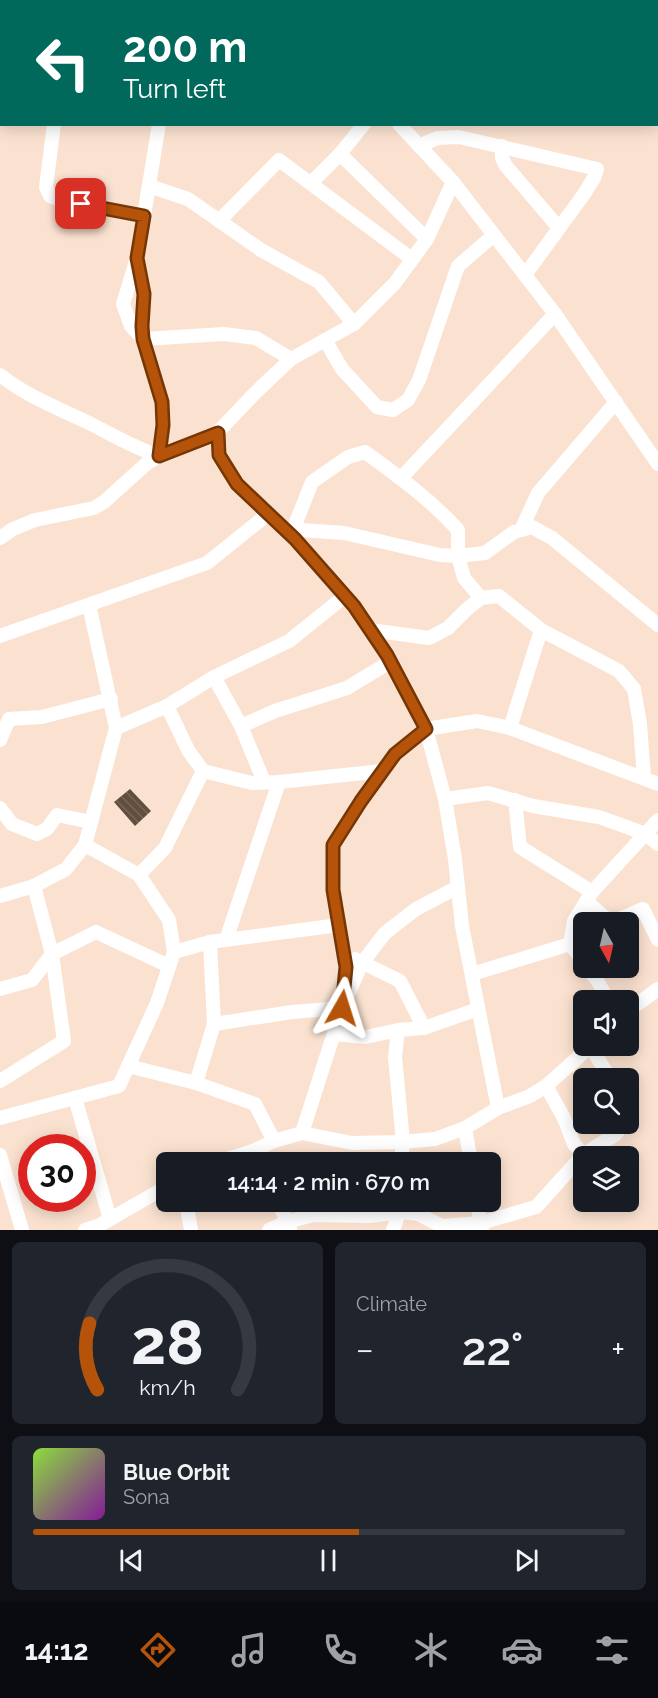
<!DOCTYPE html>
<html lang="en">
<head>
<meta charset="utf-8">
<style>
  :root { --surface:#171b24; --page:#20242c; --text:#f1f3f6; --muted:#9ea1a6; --line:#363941; --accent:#b45309 }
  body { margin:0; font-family:Raleway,sans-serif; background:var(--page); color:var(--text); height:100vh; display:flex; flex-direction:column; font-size:22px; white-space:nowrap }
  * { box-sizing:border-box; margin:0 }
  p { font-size:20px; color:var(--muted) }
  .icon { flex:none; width:33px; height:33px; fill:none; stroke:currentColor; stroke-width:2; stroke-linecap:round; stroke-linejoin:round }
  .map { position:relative; height:1230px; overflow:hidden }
  .drawer { display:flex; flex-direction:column; gap:12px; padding:12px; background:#0d0f14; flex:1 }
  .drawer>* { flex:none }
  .hud { position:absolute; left:0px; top:0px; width:658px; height:126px; box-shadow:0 3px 15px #0003; background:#00695c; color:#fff; overflow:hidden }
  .needle { width:39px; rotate:172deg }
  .controls { position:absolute; left:573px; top:912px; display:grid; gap:12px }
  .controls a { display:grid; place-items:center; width:66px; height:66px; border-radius:9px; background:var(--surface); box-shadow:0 3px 15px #0003; font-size:30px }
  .speed { position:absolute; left:18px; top:1134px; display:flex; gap:12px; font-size:30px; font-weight:700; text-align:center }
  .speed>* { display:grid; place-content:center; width:78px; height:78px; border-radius:50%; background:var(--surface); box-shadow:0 3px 15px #0003; line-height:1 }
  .speed .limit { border:9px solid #d22; background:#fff; color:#111 }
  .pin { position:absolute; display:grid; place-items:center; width:51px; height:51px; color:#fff; margin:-26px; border-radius:12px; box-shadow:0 3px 9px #0006 }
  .me { position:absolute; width:66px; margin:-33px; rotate:6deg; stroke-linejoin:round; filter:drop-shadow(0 0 4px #0008) }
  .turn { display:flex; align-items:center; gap:21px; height:126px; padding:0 24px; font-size:27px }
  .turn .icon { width:78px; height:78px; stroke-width:2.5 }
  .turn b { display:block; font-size:42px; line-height:51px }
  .big { font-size:45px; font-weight:600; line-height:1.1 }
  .drawer .card { flex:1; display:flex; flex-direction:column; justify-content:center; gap:9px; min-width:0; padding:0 21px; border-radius:9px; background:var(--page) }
  .drawer .dial { align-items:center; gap:0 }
  .dial svg { height:156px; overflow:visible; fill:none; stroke:var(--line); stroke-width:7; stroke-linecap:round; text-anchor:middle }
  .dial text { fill:var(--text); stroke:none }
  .song { display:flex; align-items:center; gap:18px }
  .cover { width:72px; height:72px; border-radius:9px; background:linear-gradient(135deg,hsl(90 70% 55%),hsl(290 70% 35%)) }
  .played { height:6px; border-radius:3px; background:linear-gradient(90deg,var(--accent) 55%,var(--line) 55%) }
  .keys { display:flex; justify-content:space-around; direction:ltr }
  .heat { display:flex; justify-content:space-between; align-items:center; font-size:33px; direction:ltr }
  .drawer .tiles { flex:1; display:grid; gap:12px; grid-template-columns:1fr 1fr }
  .card:last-child { grid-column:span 2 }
  .trip { position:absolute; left:156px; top:1152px; width:345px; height:60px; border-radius:9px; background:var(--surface); box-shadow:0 3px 15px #0003; font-weight:600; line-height:60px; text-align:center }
  .tab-bar { display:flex; height:96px; justify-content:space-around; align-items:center; background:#090b0e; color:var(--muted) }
  .tab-bar .icon { width:42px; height:42px }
  .tab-bar .active { color:var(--accent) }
  .tab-bar b { font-size:27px; color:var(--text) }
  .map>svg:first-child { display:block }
</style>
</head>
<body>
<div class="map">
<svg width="658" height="1230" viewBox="0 0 658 1230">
  <defs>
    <pattern id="building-back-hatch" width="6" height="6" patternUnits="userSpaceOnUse" patternTransform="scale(1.5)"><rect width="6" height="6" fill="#624e3e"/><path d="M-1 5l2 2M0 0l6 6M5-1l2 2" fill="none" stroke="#756457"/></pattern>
  </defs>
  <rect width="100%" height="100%" fill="#fbe2d0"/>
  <polygon fill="url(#building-back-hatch)" points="130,789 151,811 135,826 114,802"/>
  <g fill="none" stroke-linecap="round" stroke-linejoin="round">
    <g stroke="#fff" stroke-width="14">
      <polyline points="87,0 87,2"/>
      <polyline points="233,0 233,2"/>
      <polyline points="304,0 305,2"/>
      <polyline points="388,0 389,2"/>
      <polyline points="533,0 534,2"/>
      <polyline points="409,2 411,0"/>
      <polyline points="585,2 588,0"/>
      <polyline points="0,24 2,24"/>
      <polyline points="0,71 2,87"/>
      <polyline points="54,124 46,187 50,196 60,200 144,216"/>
      <polyline points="399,124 453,182 555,314 658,464"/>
      <polyline points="419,146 437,138 459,137 597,169 594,178 584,194 525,275"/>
      <polyline points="502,146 502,158 506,166 559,228"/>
      <polyline points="340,154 427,239"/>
      <polyline points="453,182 427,239 395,283 354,324 291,359 254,394 217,433 219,455 237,484 295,539 354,606 387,655 426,729 445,799 455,859 462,926 498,1108"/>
      <polyline points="311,183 340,154 364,124"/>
      <polyline points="149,186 188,199 261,250 319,282 354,324"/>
      <polyline points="219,221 279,160 412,259"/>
      <polyline points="143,339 131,326 123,304 137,258 159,124"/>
      <polyline points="143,339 224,334 256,338 291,359"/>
      <polyline points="325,340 342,369 377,407 393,410 408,400 419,380 458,266 494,235"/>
      <path d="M 0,375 C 26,396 58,408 87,422 C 111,434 134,448 159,456 L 163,425 L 162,402 L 143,339 L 142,326 L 144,294 L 137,258"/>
      <polyline points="401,478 555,314"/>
      <polyline points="285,529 344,533 440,555 458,556 485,553 514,532 532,527 552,538 658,625"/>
      <path d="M 293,530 L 312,482 L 348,457 L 365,452 C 398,476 431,500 458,530 L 458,556 L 464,578 L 481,598"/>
      <polyline points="521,530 538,493 616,402"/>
      <polyline points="0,538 13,529 35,520 94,508 104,502 146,464 159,456 217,433"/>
      <polyline points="370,630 429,638 448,628 467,609 481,598 499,596 541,630 619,671 634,689 640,724 644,778"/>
      <polyline points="0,636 207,563 268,514"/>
      <polyline points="214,677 241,726 264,782"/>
      <polyline points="167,706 188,750 203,771 252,783 279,782 382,771"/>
      <polyline points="241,726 275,711 347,688 390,662"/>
      <polyline points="116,728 167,706 214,677 289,641 345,596"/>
      <polyline points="510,728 541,630"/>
      <polyline points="0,740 9,719 42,717 111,699"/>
      <polyline points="445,799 488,793 533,806 599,817 646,834 658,844"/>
      <polyline points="515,800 520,847 592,892"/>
      <polyline points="0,808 12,824 37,834 47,829 57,815 91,822"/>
      <polyline points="139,875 165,848 203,771"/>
      <polyline points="0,896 34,886 66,869 85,845 116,728 89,605"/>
      <polyline points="586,901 608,920 617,920 643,909 658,940"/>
      <polyline points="226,940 279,782"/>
      <polyline points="570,944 574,921 592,892 658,820"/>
      <polyline points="174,952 210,942 339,925"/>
      <polyline points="355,959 400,981 424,1028"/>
      <polyline points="587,968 597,980 608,1000"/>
      <polyline points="472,974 570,944 584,962"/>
      <polyline points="0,989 32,980 52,954 96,932 169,966"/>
      <polyline points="628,1011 658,989"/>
      <polyline points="214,1024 292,1012 342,1008 362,963 385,933 416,909 458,887"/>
      <polyline points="398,1030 395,1057 403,1142 401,1162"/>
      <polyline points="334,1034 366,1037 398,1030 424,1028 478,1009"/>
      <polyline points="590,1046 610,1078"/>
      <polyline points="128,1066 196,1083 255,1104 274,1141"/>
      <polyline points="0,1081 64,1041 52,954 34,886"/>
      <polyline points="196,1083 214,1024 210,942"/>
      <polyline points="546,1086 564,1118 574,1144 583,1155"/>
      <polyline points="75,1098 110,1219"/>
      <polyline points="0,1118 119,1086 157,1003 174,952 169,920 139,875 85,845"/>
      <polyline points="465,1128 471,1162"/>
      <polyline points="302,1133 342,1008 346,967 333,890 333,845 361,801 395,754 426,729 477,721 510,728 658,784"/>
      <polyline points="0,1155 22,1230"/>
      <polyline points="218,1162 253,1151 274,1141 302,1133 352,1143 403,1142 435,1139 465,1128 498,1108 530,1096 546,1086 591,1046"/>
      <polyline points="186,1202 191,1230"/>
      <polyline points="278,1202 290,1228"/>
      <polyline points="477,1202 482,1230"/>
      <polyline points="85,1230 98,1226 166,1187"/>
      <polyline points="269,1230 287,1222 313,1215 370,1216 400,1212 418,1214 442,1226 481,1223 536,1207 583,1155 616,1134 623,1124"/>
      <polyline points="393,1230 403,1202"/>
    </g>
  </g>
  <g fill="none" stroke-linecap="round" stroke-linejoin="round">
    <g stroke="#753606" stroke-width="15">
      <polyline id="route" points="81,204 144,216 137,258 144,294 142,326 143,339 162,402 163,425 159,456 218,433 219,455 237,484 295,539 354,606 387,655 426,729 395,754 361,801 333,845 333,890 346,967 342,1008"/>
    </g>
    <use href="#route" stroke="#b45309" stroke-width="10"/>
  </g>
</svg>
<div class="controls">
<a><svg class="needle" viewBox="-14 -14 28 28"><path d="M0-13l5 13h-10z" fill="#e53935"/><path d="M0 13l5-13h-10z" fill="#9ea1a6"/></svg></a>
<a><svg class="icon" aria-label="sound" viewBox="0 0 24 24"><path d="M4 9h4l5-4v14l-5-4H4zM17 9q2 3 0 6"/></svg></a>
<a><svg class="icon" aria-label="search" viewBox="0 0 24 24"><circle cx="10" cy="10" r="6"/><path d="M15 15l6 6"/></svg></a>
<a><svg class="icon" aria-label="layers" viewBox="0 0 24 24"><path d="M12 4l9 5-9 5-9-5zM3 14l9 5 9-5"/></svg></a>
</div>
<div class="speed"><div class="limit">30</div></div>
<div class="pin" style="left:81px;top:204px;background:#d93025"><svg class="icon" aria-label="arrive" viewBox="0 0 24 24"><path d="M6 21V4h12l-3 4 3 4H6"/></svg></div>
<svg class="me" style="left:342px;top:1008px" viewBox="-20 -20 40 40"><path d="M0-17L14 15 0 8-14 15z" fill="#b45309" stroke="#fff" stroke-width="4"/></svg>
<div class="trip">14:14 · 2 min · 670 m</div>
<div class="hud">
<div class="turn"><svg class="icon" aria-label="left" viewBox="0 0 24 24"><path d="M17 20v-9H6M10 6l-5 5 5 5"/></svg><div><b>200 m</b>Turn left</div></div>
</div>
</div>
<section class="drawer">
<div class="tiles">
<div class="card dial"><svg viewBox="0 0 100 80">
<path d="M14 69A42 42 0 1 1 86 69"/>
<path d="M14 69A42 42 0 0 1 10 35" stroke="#b45309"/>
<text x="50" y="56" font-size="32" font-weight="700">28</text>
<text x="50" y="72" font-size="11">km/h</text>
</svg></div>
<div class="card"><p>Climate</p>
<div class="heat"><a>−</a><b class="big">22°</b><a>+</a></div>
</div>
<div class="card">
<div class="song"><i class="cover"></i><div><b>Blue Orbit</b><p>Sona</p></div></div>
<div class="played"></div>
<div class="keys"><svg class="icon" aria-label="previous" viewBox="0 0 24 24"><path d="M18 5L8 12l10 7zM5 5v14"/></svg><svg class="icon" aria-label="pause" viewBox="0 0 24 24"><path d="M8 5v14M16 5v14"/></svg><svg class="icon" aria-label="next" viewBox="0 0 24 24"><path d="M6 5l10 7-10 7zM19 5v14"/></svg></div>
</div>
</div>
</section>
<nav class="tab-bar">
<b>14:12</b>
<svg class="icon active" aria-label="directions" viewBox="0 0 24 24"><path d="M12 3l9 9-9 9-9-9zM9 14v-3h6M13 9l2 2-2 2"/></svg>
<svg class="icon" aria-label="music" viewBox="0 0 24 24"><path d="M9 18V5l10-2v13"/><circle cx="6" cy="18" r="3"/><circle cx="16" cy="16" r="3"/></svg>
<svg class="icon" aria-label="phone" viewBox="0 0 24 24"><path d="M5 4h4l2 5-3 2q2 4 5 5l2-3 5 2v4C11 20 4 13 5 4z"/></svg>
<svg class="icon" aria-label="climate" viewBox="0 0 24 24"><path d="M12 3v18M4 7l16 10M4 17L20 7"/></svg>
<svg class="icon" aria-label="car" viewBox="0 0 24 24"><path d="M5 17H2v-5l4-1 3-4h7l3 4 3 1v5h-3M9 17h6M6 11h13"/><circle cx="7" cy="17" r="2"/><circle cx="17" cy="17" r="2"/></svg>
<svg class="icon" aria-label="filters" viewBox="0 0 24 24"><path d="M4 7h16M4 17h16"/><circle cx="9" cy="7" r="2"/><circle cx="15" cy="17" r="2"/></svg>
</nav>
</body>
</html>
